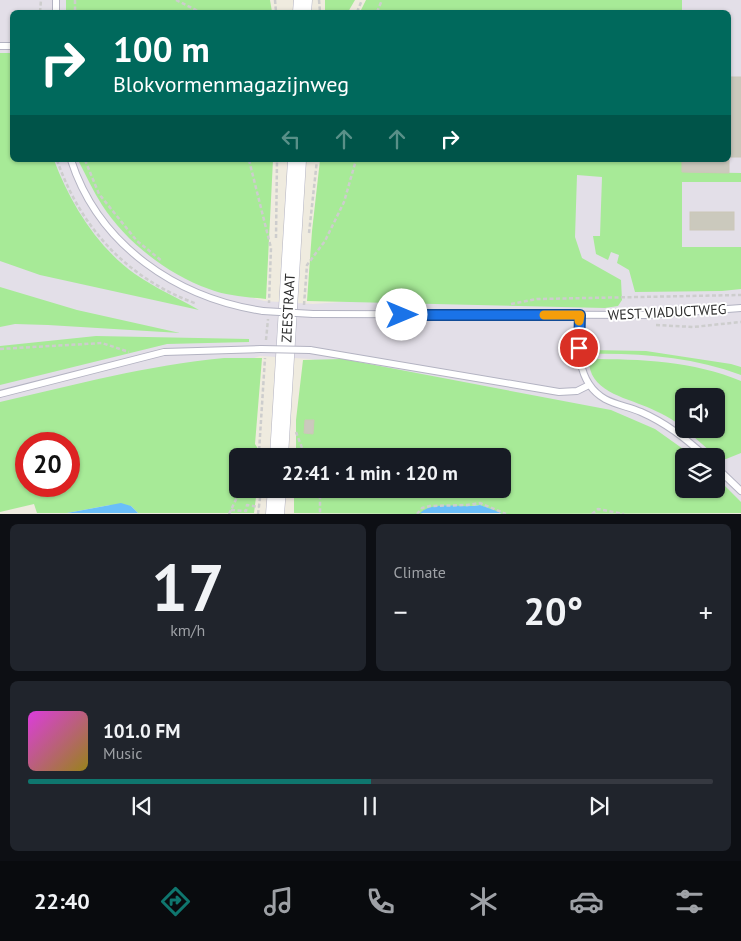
<!DOCTYPE html>
<html lang="en">
<head>
<meta charset="utf-8">
<style>
  :root { --surface:#171b24; --page:#20242c; --text:#f1f3f6; --muted:#9ea1a6; --line:#363941; --accent:#0f766e }
  body { margin:0; font-family:"PT Sans",sans-serif; background:var(--page); color:var(--text); height:100vh; display:flex; flex-direction:column; font-size:19px; white-space:nowrap }
  * { box-sizing:border-box; margin:0 }
  p { font-size:16px; color:var(--muted) }
  .icon { flex:none; width:28px; height:28px; fill:none; stroke:currentColor; stroke-width:2; stroke-linecap:round; stroke-linejoin:round }
  .map { position:relative; height:514px; overflow:hidden }
  .drawer { display:flex; flex-direction:column; gap:10px; padding:10px; background:#0d0f14; flex:1 }
  .drawer>* { flex:none }
  .guide { position:absolute; left:10px; top:10px; width:721px; height:152px; border-radius:8px; box-shadow:0 1px 4px #0004; background:#00695c; color:#fff; overflow:hidden }
  .fabs { position:absolute; left:675px; top:388px; display:grid; gap:10px }
  .fabs a { display:grid; place-items:center; width:50px; height:50px; border-radius:8px; background:var(--surface); box-shadow:0 1px 4px #0004; font-size:25px }
  .speed { position:absolute; left:15px; top:432px; display:flex; gap:10px; font-size:25px; font-weight:700; text-align:center }
  .speed>* { display:grid; place-content:center; width:65px; height:65px; border-radius:50%; background:var(--surface); box-shadow:0 1px 4px #0004; line-height:1 }
  .speed .limit { border:8px solid #d22; background:#fff; color:#111 }
  .pin { position:absolute; display:grid; place-items:center; width:42px; height:42px; color:#fff; margin:-21px; border:2px solid #fff; border-radius:50%; box-shadow:0 1px 5px #0007 }
  .me { position:absolute; width:55px; margin:-28px; rotate:90deg; stroke-linejoin:round; filter:drop-shadow(0 0 4px #0008) }
  .turn { display:flex; align-items:center; gap:18px; height:105px; padding:0 20px; font-size:22px }
  .turn .icon { width:65px; height:65px; stroke-width:2.5 }
  .turn b { display:block; font-size:35px; line-height:42px }
  .lanes { display:flex; align-items:center; height:48px; padding:0 20px; background:#0003; justify-content:center; gap:25px; direction:ltr }
  .lanes .off { opacity:.35 }
  .big { font-size:38px; font-weight:700; line-height:1.1 }
  .drawer .widget { flex:1; display:flex; flex-direction:column; justify-content:center; gap:8px; min-width:0; padding:0 18px; border-radius:8px; background:var(--page) }
  .drawer .dial { align-items:center; gap:0 }
  .dial b { font-size:65px; line-height:1 }
  .song { display:flex; align-items:center; gap:15px }
  .cover { width:60px; height:60px; border-radius:8px; background:linear-gradient(135deg,hsl(300 70% 55%),hsl(50 70% 35%)) }
  .played { height:5px; border-radius:2px; background:linear-gradient(90deg,var(--accent) 50%,var(--line) 50%) }
  .keys { display:flex; justify-content:space-around; direction:ltr }
  .heat { display:flex; justify-content:space-between; align-items:center; font-size:28px; direction:ltr }
  .drawer .tiles { flex:1; display:grid; gap:10px; grid-template-columns:1fr 1fr }
  .widget:last-child { grid-column:span 2 }
  .trip { position:absolute; left:229px; top:448px; width:282px; height:50px; border-radius:8px; background:var(--surface); box-shadow:0 1px 4px #0004; font-weight:700; line-height:50px; text-align:center }
  .tabs { display:flex; height:80px; justify-content:space-around; align-items:center; background:#090b0e; color:var(--muted) }
  .tabs .icon { width:35px; height:35px }
  .tabs .active { color:var(--accent) }
  .tabs b { font-size:22px; color:var(--text) }
  .map>svg:first-child { display:block }
</style>
</head>
<body>
<div class="map">
<svg width="741" height="514" viewBox="0 0 741 514">
  <rect width="100%" height="100%" fill="#efebdf"/>
  <path fill="#e3dfe8" fill-rule="evenodd" d="M 0,0 L 80,0 L 81,12 L 12,12 L 12,160 L 94,160 L 217,288 L 264,301 L 313,304 L 384,299 L 532,230 L 581,160 L 729,160 L 729,12 L 621,12 L 621,0 L 741,0 L 741,513 L 716,489 L 716,456 L 684,456 L 627,421 L 310,359 L 260,356 L 245,361 L 0,420 ZM 684,396 L 716,396 L 716,429 L 684,429 Z"/>
  <g fill="#a7ea97" fill-rule="evenodd">
    <polygon points="66,0 270,0 272,12 66,12"/>
    <polygon points="325,0 355,0 348,12 325,12"/>
    <polygon points="366,0 682,0 682,12 360,12"/>
    <path d="M 0,53 L 12,53 L 12,160 L 54,160 C 70,203 97,247 135,274 C 155,288 178,298 199,310 L 40,275 L 0,261 Z"/>
    <path d="M 78,160 L 273,160 L 266,299 C 247,297 227,296 209,289 C 167,274 126,242 102,205 C 93,191 86,175 78,160 Z"/>
    <polygon points="320,160 682,160 683,172 741,173 741,182 682,182 682,247 741,247 741,289 722,291 635,292 629,270 617,263 619,255 611,252 608,260 596,254 593,236 600,236 602,177 577,175 575,237 582,258 621,280 622,300 618,306 605,308 307,301 312,231"/>
    <polygon points="0,287 77,310 180,333 48,325 15,324 0,327"/>
    <polygon points="96,336 249,339 249,342 167,344 0,385 0,346"/>
    <path d="M 590,350 L 646,351 L 731,364 L 741,367 L 741,375 C 692,357 641,353 590,354 Z"/>
    <path d="M 224,358 L 262,358 L 255,444 L 260,452 L 260,456 L 238,456 L 238,489 L 257,489 L 254,513 L 138,513 L 131,506 L 110,505 L 67,513 L 37,513 L 34,504 L 0,512 L 0,402 C 74,385 148,365 224,358 ZM 26,444 L 69,444 L 69,486 L 26,486 Z"/>
    <polygon points="343,359 611,410 655,429 693,456 684,456 684,489 716,489 716,477 741,502 741,513 502,514 480,505 463,507 442,506 420,514 294,513 294,489 502,489 502,456 296,456 296,420 303,360"/>
    <path d="M 589,359 C 641,359 693,361 741,381 L 741,453 L 726,459 L 719,459 L 685,429 L 716,429 L 716,396 L 684,396 L 684,428 C 673,419 659,412 647,407 C 624,397 588,391 589,359 Z"/>
  </g>
  <g fill="#6abef9">
    <polygon points="121,503 131,506 138,513 67,513"/>
    <path d="M 480,505 L 502,513 L 420,513 C 434,500 462,509 480,505 Z"/>
  </g>
  <g fill="#cbc9bd" stroke="#ccc7b8">
    <rect x="729" y="77" width="12" height="80"/>
    <polygon points="682,160 729,160 729,173 682,172"/>
    <rect x="690" y="212" width="44" height="18"/>
    <polygon points="305,420 314,420 313,434 304,433"/>
  </g>
  <g fill="none" stroke-linecap="round" stroke-linejoin="round">
    <g stroke="#b3b3c2" stroke-width="8">
      <g id="service">
        <polyline points="56,0 56,12"/>
        <polyline points="0,46 12,46"/>
        <path d="M 71,160 C 99,246 177,298 263,311"/>
        <polyline points="313,314 648,315 741,308"/>
        <path d="M 580,315 C 578,344 575,382 605,399 C 616,405 630,407 641,412 C 666,423 685,438 705,456"/>
        <polyline points="310,350 559,392 577,391 589,385"/>
        <polyline points="0,394 164,352 261,349"/>
        <polyline points="716,467 741,491"/>
      </g>
    </g>
    <g stroke="#b3b3c2" stroke-width="19">
      <g id="secondary">
        <polyline points="302,12 303,0"/>
        <polyline points="279,456 297,160"/>
        <polyline points="275,514 277,489"/>
      </g>
    </g>
    <g stroke="#cdcdcd" stroke-width="2.5" stroke-dasharray="4 2.5" stroke-linecap="butt">
      <polyline points="75,0 75,12"/>
      <polyline points="176,0 200,12"/>
      <polyline points="275,0 276,12"/>
      <polyline points="319,0 320,12"/>
      <polyline points="40,12 41,0"/>
      <polyline points="357,12 362,0"/>
      <polyline points="377,12 382,0"/>
      <path d="M 57,160 C 81,229 128,279 197,304"/>
      <polyline points="85,160 99,194 137,241 162,261"/>
      <polyline points="249,160 271,248 269,303"/>
      <polyline points="309,233 317,160"/>
      <polyline points="276,238 277,160"/>
      <polyline points="511,304 537,299 741,295"/>
      <polyline points="304,305 307,265 325,241 344,202 356,160"/>
      <polyline points="656,325 693,327 741,322"/>
      <polyline points="266,340 268,319"/>
      <polyline points="0,349 102,343 129,352"/>
      <polyline points="296,432 305,456"/>
      <polyline points="257,456 259,452 265,358"/>
      <polyline points="318,489 320,495 320,514"/>
      <polyline points="231,510 246,511 247,505 259,507"/>
      <polyline points="229,514 241,489"/>
      <polyline points="258,514 261,490"/>
      <polyline points="417,514 422,508 430,506 467,505 480,503 506,514"/>
      <polyline points="592,514 598,509 624,514"/>
    </g>
    <use href="#service" stroke="#fff" stroke-width="6"/>
    <use href="#secondary" stroke="#fff" stroke-width="18"/>
    <g stroke="#b3b3c2" stroke-width="8" stroke-linecap="butt">
      <g id="service-bridge">
        <polyline points="263,311 313,314"/>
        <polyline points="261,349 310,350"/>
      </g>
    </g>
    <use href="#service-bridge" stroke="#fff" stroke-width="6"/>
  </g>
  <g fill="none" stroke-linecap="round" stroke-linejoin="round">
    <g stroke="#114b97" stroke-width="12">
      <polyline id="route" points="402,315 580,315 579,348"/>
    </g>
    <use href="#route" stroke="#1a73e8" stroke-width="9"/>
    <polyline stroke="#f59e0b" stroke-width="9" points="544,315 580,315 579,321"/>
  </g>
  <g text-anchor="middle" stroke-width="4" stroke-linejoin="round" paint-order="stroke">
    <g font-size="14" fill="#2d2d2d" stroke="#fff">
      <text transform="translate(288 308) rotate(-87)" y="5">ZEESTRAAT</text>
      <text transform="translate(667 312) rotate(-3)" y="5">WEST VIADUCTWEG</text>
    </g>
  </g>
</svg>
<div class="fabs">
<a><svg class="icon" aria-label="sound" viewBox="0 0 24 24"><path d="M4 9h4l5-4v14l-5-4H4zM17 9q2 3 0 6"/></svg></a>
<a><svg class="icon" aria-label="layers" viewBox="0 0 24 24"><path d="M12 4l9 5-9 5-9-5zM3 14l9 5 9-5"/></svg></a>
</div>
<div class="speed"><div class="limit">20</div></div>
<div class="pin" style="left:579px;top:348px;background:#d93025"><svg class="icon" aria-label="arrive" viewBox="0 0 24 24"><path d="M6 21V4h12l-3 4 3 4H6"/></svg></div>
<svg class="me" style="left:402px;top:315px" viewBox="-20 -20 40 40"><circle r="19" fill="#fff"/><path d="M0-13L10 11 0 6-10 11z" fill="#1a73e8"/></svg>
<div class="trip">22:41 · 1 min · 120 m</div>
<div class="guide">
<div class="turn"><svg class="icon" aria-label="right" viewBox="0 0 24 24"><path d="M7 20v-9h11M14 6l5 5-5 5"/></svg><div><b>100 m</b>Blokvormenmagazijnweg</div></div>
<div class="lanes"><svg class="icon off" aria-label="left" viewBox="0 0 24 24"><path d="M17 20v-9H6M10 6l-5 5 5 5"/></svg><svg class="icon off" aria-label="ahead" viewBox="0 0 24 24"><path d="M12 20V5M6 11l6-6 6 6"/></svg><svg class="icon off" aria-label="ahead" viewBox="0 0 24 24"><path d="M12 20V5M6 11l6-6 6 6"/></svg><svg class="icon" aria-label="right" viewBox="0 0 24 24"><path d="M7 20v-9h11M14 6l5 5-5 5"/></svg></div>
</div>
</div>
<section class="drawer">
<div class="tiles">
<div class="widget dial"><b>17</b><p>km/h</p></div>
<div class="widget"><p>Climate</p>
<div class="heat"><a>−</a><b class="big">20°</b><a>+</a></div>
</div>
<div class="widget">
<div class="song"><i class="cover"></i><div><b>101.0 FM</b><p>Music</p></div></div>
<div class="played"></div>
<div class="keys"><svg class="icon" aria-label="previous" viewBox="0 0 24 24"><path d="M18 5L8 12l10 7zM5 5v14"/></svg><svg class="icon" aria-label="pause" viewBox="0 0 24 24"><path d="M8 5v14M16 5v14"/></svg><svg class="icon" aria-label="next" viewBox="0 0 24 24"><path d="M6 5l10 7-10 7zM19 5v14"/></svg></div>
</div>
</div>
</section>
<nav class="tabs">
<b>22:40</b>
<svg class="icon active" aria-label="directions" viewBox="0 0 24 24"><path d="M12 3l9 9-9 9-9-9zM9 14v-3h6M13 9l2 2-2 2"/></svg>
<svg class="icon" aria-label="music" viewBox="0 0 24 24"><path d="M9 18V5l10-2v13"/><circle cx="6" cy="18" r="3"/><circle cx="16" cy="16" r="3"/></svg>
<svg class="icon" aria-label="phone" viewBox="0 0 24 24"><path d="M5 4h4l2 5-3 2q2 4 5 5l2-3 5 2v4C11 20 4 13 5 4z"/></svg>
<svg class="icon" aria-label="climate" viewBox="0 0 24 24"><path d="M12 3v18M4 7l16 10M4 17L20 7"/></svg>
<svg class="icon" aria-label="car" viewBox="0 0 24 24"><path d="M5 17H2v-5l4-1 3-4h7l3 4 3 1v5h-3M9 17h6M6 11h13"/><circle cx="7" cy="17" r="2"/><circle cx="17" cy="17" r="2"/></svg>
<svg class="icon" aria-label="filters" viewBox="0 0 24 24"><path d="M4 7h16M4 17h16"/><circle cx="9" cy="7" r="2"/><circle cx="15" cy="17" r="2"/></svg>
</nav>
</body>
</html>
